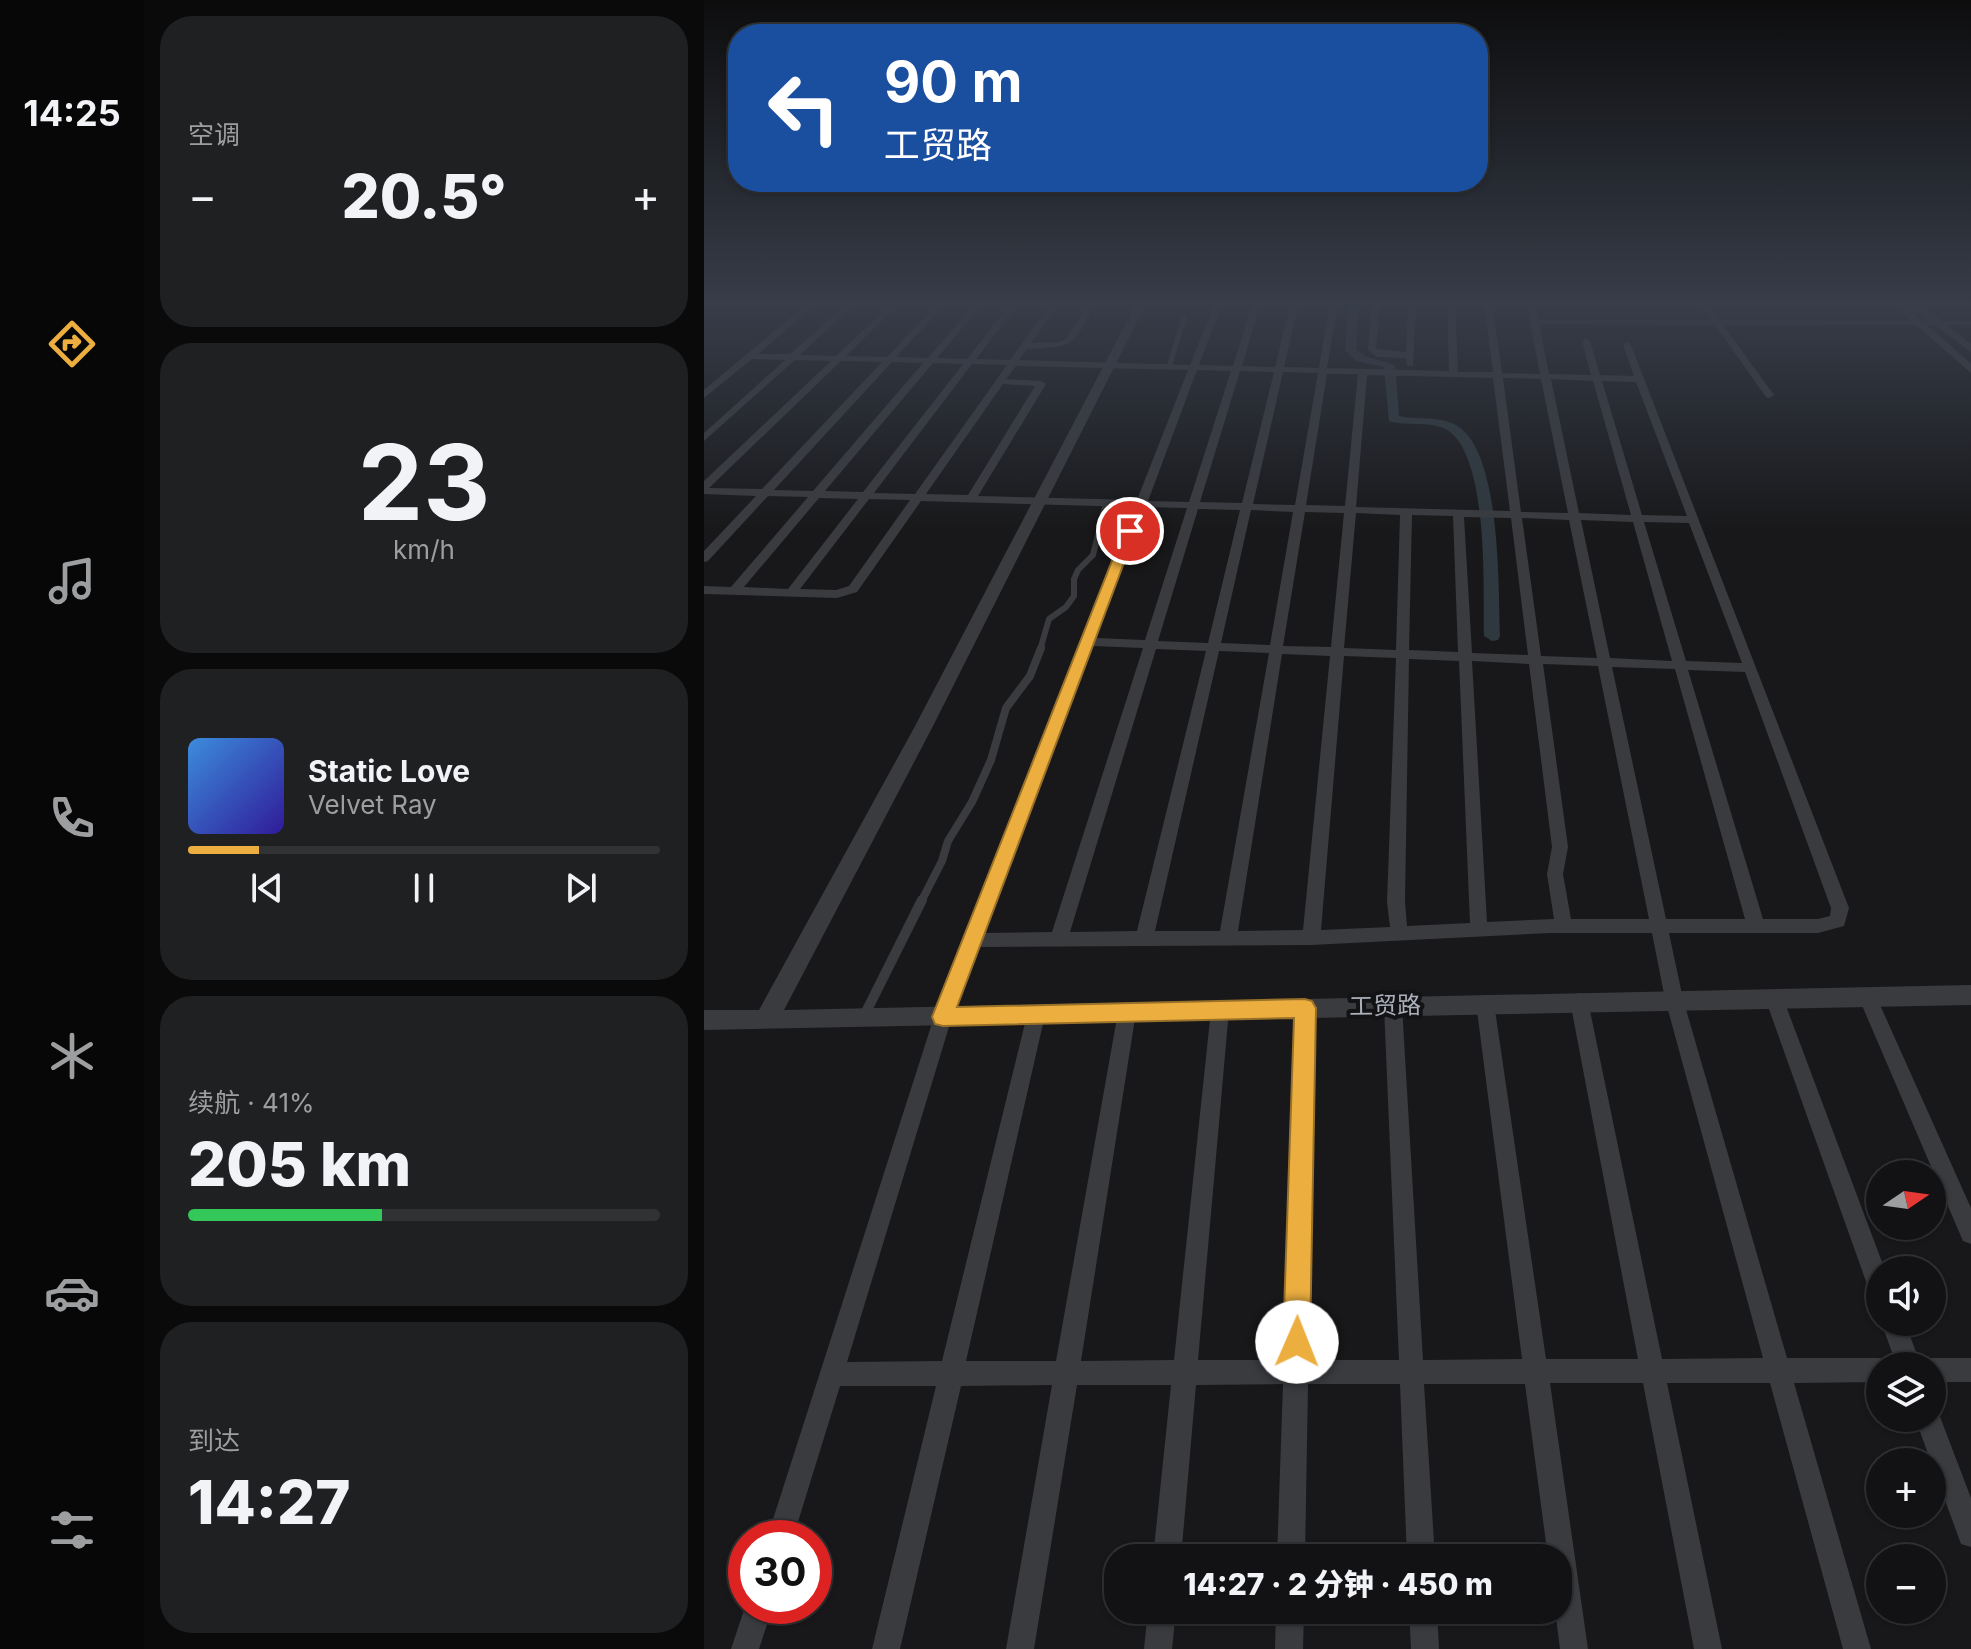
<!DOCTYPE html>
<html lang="zh">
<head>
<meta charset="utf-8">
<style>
  :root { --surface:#121214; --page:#1f2022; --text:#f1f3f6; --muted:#9c9ea0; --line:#313234; --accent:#ecae3f }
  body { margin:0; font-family:Inter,"Noto Sans SC",sans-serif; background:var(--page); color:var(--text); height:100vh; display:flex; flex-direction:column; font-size:30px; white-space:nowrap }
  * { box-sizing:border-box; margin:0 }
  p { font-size:26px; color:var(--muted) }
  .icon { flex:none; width:44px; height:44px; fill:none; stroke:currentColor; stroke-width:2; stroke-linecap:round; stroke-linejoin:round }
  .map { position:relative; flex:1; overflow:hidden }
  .sheet { display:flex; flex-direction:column; gap:16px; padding:16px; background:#0a0a0b; width:560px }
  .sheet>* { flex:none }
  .top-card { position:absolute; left:24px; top:24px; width:760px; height:168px; border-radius:32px; box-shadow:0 2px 6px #0004,0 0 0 2px var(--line); background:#1a4fa0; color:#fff; overflow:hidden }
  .needle { width:52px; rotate:77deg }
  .fabs { position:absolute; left:1162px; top:1160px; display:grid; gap:16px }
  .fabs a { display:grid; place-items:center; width:80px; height:80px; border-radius:50%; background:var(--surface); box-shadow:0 2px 6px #0004,0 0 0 2px var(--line); font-size:40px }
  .speed { position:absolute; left:24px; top:1520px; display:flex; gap:16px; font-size:40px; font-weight:700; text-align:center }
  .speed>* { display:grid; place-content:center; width:104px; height:104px; border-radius:50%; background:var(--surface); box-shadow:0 2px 6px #0004,0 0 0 2px var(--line); line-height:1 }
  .speed .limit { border:12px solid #d22; background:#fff; color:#111 }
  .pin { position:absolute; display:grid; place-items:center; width:68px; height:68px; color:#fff; margin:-34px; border:4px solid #fff; border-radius:50%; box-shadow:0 2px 8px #0007 }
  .me { position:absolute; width:88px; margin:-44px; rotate:1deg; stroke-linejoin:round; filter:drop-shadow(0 0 6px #0008) }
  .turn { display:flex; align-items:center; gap:28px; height:168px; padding:0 24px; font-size:36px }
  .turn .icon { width:104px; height:104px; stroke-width:2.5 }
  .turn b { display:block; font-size:56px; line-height:68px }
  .big { font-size:60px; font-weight:800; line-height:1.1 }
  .sheet .card { flex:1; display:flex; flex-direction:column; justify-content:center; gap:12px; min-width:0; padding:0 28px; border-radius:32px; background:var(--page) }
  .sheet .dial { align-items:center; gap:0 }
  .dial b { font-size:104px; line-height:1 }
  .song { display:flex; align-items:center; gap:24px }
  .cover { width:96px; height:96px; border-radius:12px; background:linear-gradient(135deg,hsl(210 70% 55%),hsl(250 70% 35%)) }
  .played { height:8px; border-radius:4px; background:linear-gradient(90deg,var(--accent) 15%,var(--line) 15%) }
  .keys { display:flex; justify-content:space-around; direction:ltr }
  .heat { display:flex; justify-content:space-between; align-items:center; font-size:44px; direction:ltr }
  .charge { height:12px; border-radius:6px; background:linear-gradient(90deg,#34c759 41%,var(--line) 0) }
  .trip { position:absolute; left:400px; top:1544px; width:468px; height:80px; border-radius:32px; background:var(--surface); box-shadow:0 2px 6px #0004,0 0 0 2px var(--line); font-weight:800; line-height:80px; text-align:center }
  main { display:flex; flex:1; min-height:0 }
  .dock { display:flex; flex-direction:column; width:144px; justify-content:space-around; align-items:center; background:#070708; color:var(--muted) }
  .dock .icon { width:56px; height:56px }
  .dock .on { color:var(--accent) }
  .dock b { font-size:36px; color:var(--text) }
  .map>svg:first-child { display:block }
</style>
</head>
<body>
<main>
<nav class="dock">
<b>14:25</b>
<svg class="icon on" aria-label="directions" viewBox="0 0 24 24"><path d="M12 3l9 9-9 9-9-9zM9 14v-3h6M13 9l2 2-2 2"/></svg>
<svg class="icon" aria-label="music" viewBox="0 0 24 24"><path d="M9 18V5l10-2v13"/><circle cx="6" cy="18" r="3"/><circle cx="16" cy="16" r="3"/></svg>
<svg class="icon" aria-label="phone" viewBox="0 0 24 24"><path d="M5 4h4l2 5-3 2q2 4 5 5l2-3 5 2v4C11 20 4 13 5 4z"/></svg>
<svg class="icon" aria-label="climate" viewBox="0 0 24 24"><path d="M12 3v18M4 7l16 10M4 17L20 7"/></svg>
<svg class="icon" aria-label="car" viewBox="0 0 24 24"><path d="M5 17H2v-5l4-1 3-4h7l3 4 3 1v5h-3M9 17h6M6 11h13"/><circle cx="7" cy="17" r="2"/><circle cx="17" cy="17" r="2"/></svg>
<svg class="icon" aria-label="filters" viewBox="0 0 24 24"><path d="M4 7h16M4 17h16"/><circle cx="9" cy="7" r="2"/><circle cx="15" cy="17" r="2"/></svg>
</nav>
<section class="sheet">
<div class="card"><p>空调</p>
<div class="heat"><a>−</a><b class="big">20.5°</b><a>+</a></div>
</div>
<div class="card dial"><b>23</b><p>km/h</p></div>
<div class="card">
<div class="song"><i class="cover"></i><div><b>Static Love</b><p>Velvet Ray</p></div></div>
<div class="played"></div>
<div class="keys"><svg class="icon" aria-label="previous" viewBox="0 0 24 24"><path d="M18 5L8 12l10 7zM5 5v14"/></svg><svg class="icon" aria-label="pause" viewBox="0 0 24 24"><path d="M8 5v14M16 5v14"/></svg><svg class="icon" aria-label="next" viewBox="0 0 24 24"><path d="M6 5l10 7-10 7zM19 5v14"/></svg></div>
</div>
<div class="card"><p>续航 · 41%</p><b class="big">205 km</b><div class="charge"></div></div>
<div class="card"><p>到达</p><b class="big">14:27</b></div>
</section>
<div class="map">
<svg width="1267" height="1649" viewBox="0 0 1267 1649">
  <rect width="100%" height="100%" fill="#18181a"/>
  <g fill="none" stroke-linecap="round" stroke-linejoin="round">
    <path fill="#2f383e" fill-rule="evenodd" d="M 645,302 L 655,302 L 652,349 L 660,356 L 691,365 L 695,416 C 713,420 733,416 750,424 C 798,447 794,588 796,636 L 794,640 L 788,641 L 780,636 C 779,589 785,461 745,431 C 730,420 703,427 685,421 L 680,367 L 652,361 L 641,350 Z"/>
    <polyline stroke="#3a3b3f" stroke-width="5" points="465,367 480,318"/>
    <polyline stroke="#3a3b3f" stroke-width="6" points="336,650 345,619 362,607 370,596 370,579 374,570 389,555 402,503"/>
    <polyline stroke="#3a3b3f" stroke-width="8" points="217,902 238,861 244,841 268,802 287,760 302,708 326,676 337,648"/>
    <polyline stroke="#3a3b3f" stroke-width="10" points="159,1018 218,900"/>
    <g fill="#3a3b3f" fill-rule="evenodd">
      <path d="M 105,302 L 114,302 L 54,354 L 86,354 L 145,302 L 153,302 L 96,355 L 132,356 L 189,302 L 197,302 L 142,356 L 183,357 L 235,302 L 243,302 L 192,357 L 224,358 L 272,302 L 280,302 L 233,358 L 263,359 L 308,302 L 316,302 L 272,359 L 306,360 L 348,302 L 356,302 L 327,343 L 356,342 L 362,339 L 386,302 L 394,302 C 367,344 376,347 323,349 L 315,360 L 486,365 L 511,302 L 519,302 L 495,365 L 529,366 L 549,302 L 557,302 L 538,366 L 571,367 L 587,302 L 595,302 L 580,367 L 615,368 L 626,302 L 634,302 L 623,368 L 745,371 L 743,302 L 751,302 L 754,372 L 789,372 L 780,302 L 788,302 L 798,373 L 836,374 L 822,302 L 830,302 L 834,320 L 1008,320 L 995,302 L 1003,302 L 1016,320 L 1267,321 L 1267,325 L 1019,325 L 1070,395 L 1065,398 L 1062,397 L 1011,325 L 835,324 L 845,374 L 887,375 L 878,341 L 882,338 L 886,341 L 896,375 L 930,376 L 919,345 L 923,342 L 927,345 L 1145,908 L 1140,926 L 1114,933 L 965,933 L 979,999 L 1083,1358 L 1176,1358 L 1185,1361 L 1187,1366 L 1176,1366 L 1176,1382 L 1090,1383 L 1167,1649 L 1139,1649 L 1066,1383 L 963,1383 L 1018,1649 L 990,1649 L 939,1383 L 846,1383 L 884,1649 L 856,1649 L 851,1610 L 854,1610 L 854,1558 L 844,1558 L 821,1384 L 720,1384 L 731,1558 L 703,1558 L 696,1384 L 604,1384 L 601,1558 L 573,1558 L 579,1384 L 492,1385 L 477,1558 L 449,1558 L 467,1385 L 373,1385 L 330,1649 L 302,1649 L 348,1385 L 257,1386 L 196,1649 L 168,1649 L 232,1386 L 136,1386 L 89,1538 L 63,1538 L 230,1017 L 430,507 L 217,501 L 153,592 L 133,598 L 0,594 L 0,586 L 27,587 L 104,497 L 64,496 L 4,561 L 0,562 L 0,551 L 52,496 L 0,494 L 0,481 L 127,361 L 91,360 L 0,441 L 0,433 L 81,360 L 48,359 L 0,398 L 0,390 ZM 137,361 L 178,362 L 58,489 L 5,488 ZM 188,362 L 219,363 L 109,491 L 70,490 ZM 229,363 L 259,364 L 159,492 L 121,491 ZM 268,364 L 303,365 L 211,494 L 170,493 ZM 312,366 L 484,370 L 433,500 L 274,496 L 342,384 L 337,381 L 302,379 ZM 493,370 L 527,371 L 485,502 L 444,501 ZM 536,371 L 570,372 L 538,503 L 496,502 ZM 579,372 L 614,373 L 591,505 L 549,504 ZM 623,374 L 654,374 L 641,506 L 602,505 ZM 663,375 L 789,378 L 806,511 L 652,507 ZM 799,378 L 837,379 L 864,513 L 817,512 ZM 847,379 L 889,381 L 927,515 L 875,513 ZM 898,381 L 932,382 L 983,516 L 938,515 ZM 299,384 L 331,386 L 264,495 L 222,494 ZM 115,498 L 154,499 L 84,589 L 40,587 ZM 165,499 L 206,500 L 145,586 L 132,590 L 96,589 ZM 441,507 L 483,508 L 441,640 L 392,638 ZM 494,509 L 536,510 L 504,643 L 454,641 ZM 547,510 L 589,512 L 566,645 L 517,643 ZM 601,512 L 640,513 L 627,647 L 579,646 ZM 652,513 L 696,515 L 692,650 L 640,648 ZM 708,515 L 749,516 L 754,652 L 705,650 ZM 760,517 L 807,518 L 824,655 L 768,653 ZM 818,518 L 865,520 L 893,658 L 837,656 ZM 877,520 L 929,522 L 968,661 L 906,658 ZM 940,522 L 985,523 L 1038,663 L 982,661 ZM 389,646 L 439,648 L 348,932 L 280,933 ZM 452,649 L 502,651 L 433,931 L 366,932 ZM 515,651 L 565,653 L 516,931 L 451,931 ZM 578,654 L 626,656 L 599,930 L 534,931 ZM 640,656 L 692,658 L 683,902 L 686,927 L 617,930 ZM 705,659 L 755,661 L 766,923 L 703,926 L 701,902 ZM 768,661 L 825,664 L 848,847 L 843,874 L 850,919 L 783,922 ZM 839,664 L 894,666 L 945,919 L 867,919 L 859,874 L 864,847 ZM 908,667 L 971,669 L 1041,919 L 962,919 ZM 984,670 L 1041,672 L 1127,908 L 1126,916 L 1114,919 L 1059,919 ZM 846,933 L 948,933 L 961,999 L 1059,1358 L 958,1359 L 884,1001 L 882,995 L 875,993 L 868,995 L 866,1001 L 934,1359 L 842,1359 L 790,1003 L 788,997 L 781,995 L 774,997 L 772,1003 L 818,1359 L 719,1360 L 698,1006 L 696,1000 L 689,998 L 682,1000 L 680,1006 L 695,1360 L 604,1360 L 610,1008 L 608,1002 L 601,1000 L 594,1002 L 592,1008 L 580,1360 L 494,1360 L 525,1010 L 523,1004 L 516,1002 L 509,1004 L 507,1010 L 470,1360 L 377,1361 L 432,1012 L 430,1006 L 423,1004 L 416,1006 L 414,1012 L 352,1361 L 262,1361 L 341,1015 L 339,1009 L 332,1007 L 325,1009 L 323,1015 L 238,1361 L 143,1362 L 248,1017 L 275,947 L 607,945 Z"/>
      <polygon points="668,302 676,302 672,349 702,352 704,302 712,302 709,366 703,366 702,358 673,357 664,350"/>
      <polygon points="1163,988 1170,990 1172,996 1267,1208 1267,1244 1259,1241 1154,996 1156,990"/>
      <polygon points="1070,990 1077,992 1079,998 1181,1270 1176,1270 1176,1299 1168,1295 1164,1287 1061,998 1063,992"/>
      <polygon points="1177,1322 1201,1322 1217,1366 1193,1366"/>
      <polygon points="1228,1358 1267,1358 1267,1382 1228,1382 1228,1366 1217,1366 1219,1361"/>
      <polygon points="1228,1407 1233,1409 1267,1498 1267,1547 1257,1544 1211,1418 1228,1418"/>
      <polygon points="42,1604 42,1606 69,1606 55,1649 27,1649"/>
      <polygon points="444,1610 472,1610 468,1649 440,1649"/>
      <polygon points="572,1610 600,1610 599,1649 571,1649"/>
      <polygon points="705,1610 733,1610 735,1649 707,1649"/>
    </g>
    <g fill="#3a3b3f" fill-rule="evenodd">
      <polygon points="433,302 443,302 228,728 80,1010 1267,985 1267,1005 0,1030 0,1010 55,1010 210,728"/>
      <polygon points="1186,302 1197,302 1267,364 1267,373"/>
      <polygon points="1213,308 1221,308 1267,344 1267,352 1213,312"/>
    </g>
  </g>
  <linearGradient id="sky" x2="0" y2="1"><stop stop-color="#0d0d0e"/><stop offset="0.57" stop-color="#373d49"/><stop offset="1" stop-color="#373d49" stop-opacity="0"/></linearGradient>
  <rect width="1267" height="533" fill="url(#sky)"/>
  <polygon fill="#ecae3f" stroke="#997129" stroke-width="2" points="421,528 432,531 253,1007 601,999 608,1001 612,1008 606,1342 602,1352 593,1356 583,1352 579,1342 590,1018 239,1026 231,1024 228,1017"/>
  <g text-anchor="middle" stroke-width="8" stroke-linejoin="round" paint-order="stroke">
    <g font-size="24" fill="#abb0ba" stroke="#131315">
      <text transform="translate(681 1006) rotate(-1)" y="8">工贸路</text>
    </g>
  </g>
</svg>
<div class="fabs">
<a><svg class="needle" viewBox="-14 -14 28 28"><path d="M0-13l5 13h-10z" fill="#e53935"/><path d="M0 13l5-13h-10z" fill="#9c9ea0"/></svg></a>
<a><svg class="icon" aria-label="sound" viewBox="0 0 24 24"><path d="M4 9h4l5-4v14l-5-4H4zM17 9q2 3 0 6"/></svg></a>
<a><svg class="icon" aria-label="layers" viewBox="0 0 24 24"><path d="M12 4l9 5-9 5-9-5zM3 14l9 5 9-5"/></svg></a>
<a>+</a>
<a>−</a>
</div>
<div class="speed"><div class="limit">30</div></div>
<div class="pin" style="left:426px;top:531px;background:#d93025"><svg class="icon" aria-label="arrive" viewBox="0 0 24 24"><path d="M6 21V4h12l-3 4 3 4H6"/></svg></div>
<svg class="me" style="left:593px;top:1342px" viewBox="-20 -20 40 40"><circle r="19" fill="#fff"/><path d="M0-13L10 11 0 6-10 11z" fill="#ecae3f"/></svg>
<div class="trip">14:27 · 2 分钟 · 450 m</div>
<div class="top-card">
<div class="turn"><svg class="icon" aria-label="left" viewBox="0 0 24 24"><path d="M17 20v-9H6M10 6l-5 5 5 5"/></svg><div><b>90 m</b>工贸路</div></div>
</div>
</div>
</main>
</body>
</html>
